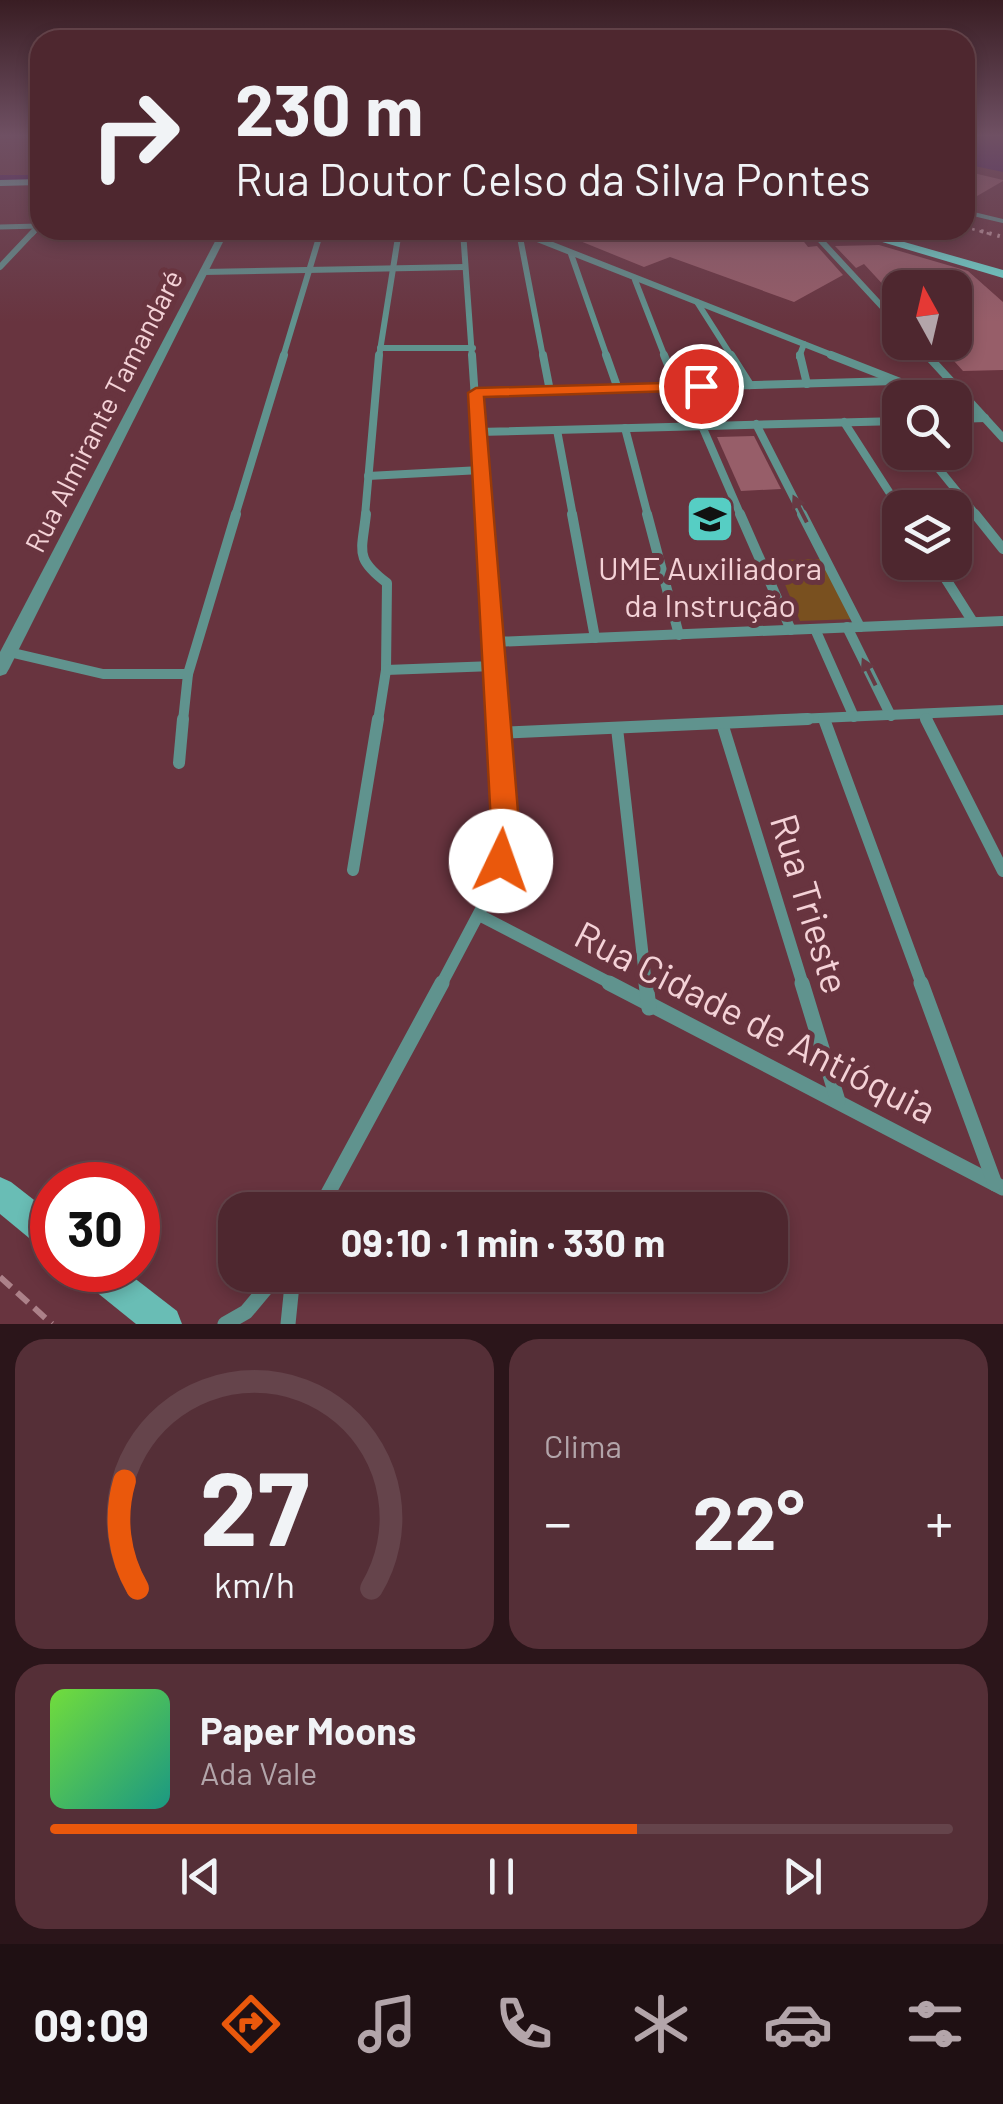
<!DOCTYPE html>
<html lang="pt">
<head>
<meta charset="utf-8">
<style>
  :root { --surface:#4e272f; --page:#552f37; --text:#f1f3f6; --muted:#b3a5aa; --line:#65444b; --accent:#ea580c }
  body { margin:0; font-family:Barlow,sans-serif; background:var(--page); color:var(--text); height:100vh; display:flex; flex-direction:column; font-size:38px; white-space:nowrap }
  * { box-sizing:border-box; margin:0 }
  p { font-size:32px; color:var(--muted) }
  .icon { flex:none; width:55px; height:55px; fill:none; stroke:currentColor; stroke-width:2; stroke-linecap:round; stroke-linejoin:round }
  .map { position:relative; height:1324px; overflow:hidden }
  .side { display:flex; flex-direction:column; gap:15px; padding:15px; background:#2b151a; flex:1 }
  .side>* { flex:none }
  .top-card { position:absolute; left:30px; top:30px; width:945px; height:210px; border-radius:30px; box-shadow:0 5px 15px #0003,0 0 0 2px var(--line); background:#4e272f; color:var(--text); overflow:hidden }
  .needle { width:65px; rotate:352deg }
  .buttons { position:absolute; left:882px; top:270px; display:grid; gap:20px }
  .buttons a { display:grid; place-items:center; width:90px; height:90px; border-radius:20px; background:var(--surface); box-shadow:0 5px 15px #0003,0 0 0 2px var(--line); font-size:50px }
  .speed { position:absolute; left:30px; top:1162px; display:flex; gap:20px; font-size:50px; font-weight:700; text-align:center }
  .speed>* { display:grid; place-content:center; width:130px; height:130px; border-radius:50%; background:var(--surface); box-shadow:0 5px 15px #0003,0 0 0 2px var(--line); line-height:1 }
  .speed .limit { border:15px solid #d22; background:#fff; color:#111 }
  .pin { position:absolute; display:grid; place-items:center; width:85px; height:85px; color:#fff; margin:-42px; border:5px solid #fff; border-radius:50%; box-shadow:0 2px 10px #0007 }
  .me { position:absolute; width:110px; margin:-55px; rotate:3deg; stroke-linejoin:round; filter:drop-shadow(0 0 8px #0008) }
  .turn { display:flex; align-items:center; gap:35px; height:210px; padding:0 40px; font-size:45px }
  .turn .icon { width:130px; height:130px; stroke-width:2.5 }
  .turn b { display:block; font-size:70px; line-height:85px }
  .big { font-size:75px; font-weight:700; line-height:1.1 }
  .side .tile { flex:1; display:flex; flex-direction:column; justify-content:center; gap:15px; min-width:0; padding:0 35px; border-radius:30px; background:var(--page) }
  .side .dial { align-items:center; gap:0 }
  .dial svg { height:260px; overflow:visible; fill:none; stroke:var(--line); stroke-width:7; stroke-linecap:round; text-anchor:middle }
  .dial text { fill:var(--text); stroke:none }
  .song { display:flex; align-items:center; gap:30px }
  .cover { width:120px; height:120px; border-radius:15px; background:linear-gradient(135deg,hsl(100 70% 55%),hsl(170 70% 35%)) }
  .played { height:10px; border-radius:5px; background:linear-gradient(90deg,var(--accent) 65%,var(--line) 65%) }
  .keys { display:flex; justify-content:space-around; direction:ltr }
  .heat { display:flex; justify-content:space-between; align-items:center; font-size:55px; direction:ltr }
  .side .tiles { flex:1; display:grid; gap:15px; grid-template-columns:1fr 1fr }
  .tile:last-child { grid-column:span 2 }
  .trip { position:absolute; left:218px; top:1192px; width:570px; height:100px; border-radius:30px; background:var(--surface); box-shadow:0 5px 15px #0003,0 0 0 2px var(--line); font-weight:700; line-height:100px; text-align:center }
  .tabs { display:flex; height:160px; justify-content:space-around; align-items:center; background:#1f1013; color:var(--muted) }
  .tabs .icon { width:70px; height:70px }
  .tabs .on { color:var(--accent) }
  .tabs b { font-size:45px; color:var(--text) }
  .map>svg:first-child { display:block }
</style>
</head>
<body>
<div class="map">
<svg width="1003" height="1324" viewBox="0 0 1003 1324">
  <rect width="100%" height="100%" fill="#68343f"/>
  <polygon fill="#79501f" points="822,559 854,619 800,621 775,560"/>
  <polygon fill="#441a62" points="965,136 1003,136 1003,172 965,164"/>
  <g fill="none" stroke-linecap="round" stroke-linejoin="round">
    <rect fill="#441a62" fill-rule="evenodd" x="0" y="175" width="40" height="6"/>
  </g>
  <g fill="#975e69">
    <polygon points="965,171 1003,180 1003,181 965,203"/>
    <polygon points="553,230 701,230 714,234 725,230 795,230 808,247 817,246 843,275 794,302 670,257 644,267"/>
    <polygon points="879,245 968,271 1003,302 1003,370 963,371 937,342 955,342 955,288 900,288 900,303 864,264 856,268 835,246"/>
    <polygon points="754,436 781,489 741,491 717,437"/>
  </g>
  <g fill="none" stroke-linecap="round" stroke-linejoin="round">
    <polyline stroke="#ac8189" stroke-width="6" stroke-dasharray="15 8" stroke-linecap="butt" points="0,1277 52,1324"/>
    <polyline stroke="#60938e" stroke-width="4" points="965,212 1003,221"/>
    <g stroke="#60938e" stroke-width="5">
      <polyline points="0,227 39,226"/>
      <polyline points="514,230 523,234"/>
      <polyline points="811,230 814,234"/>
      <polyline points="32,234 40,225"/>
      <polyline points="320,234 321,230"/>
    </g>
    <g stroke="#60938e" stroke-width="6">
      <polyline points="463,231 472,357"/>
      <polyline points="517,231 837,357"/>
      <polyline points="812,231 900,326"/>
      <polyline points="519,232 543,357"/>
      <polyline points="571,254 607,357"/>
      <polyline points="0,267 34,231"/>
      <polyline points="203,272 464,267"/>
      <polyline points="635,280 665,357"/>
      <polyline points="697,302 732,357"/>
      <polyline points="915,342 929,357"/>
      <polyline points="380,348 473,348"/>
      <polyline points="283,357 321,231"/>
      <polyline points="379,357 399,231"/>
      <polyline points="799,357 804,344"/>
    </g>
    <g stroke="#60938e" stroke-width="8">
      <polyline points="472,355 483,516"/>
      <polyline points="543,355 550,391"/>
      <polyline points="606,355 618,389"/>
      <polyline points="664,355 677,387"/>
      <polyline points="731,355 750,385"/>
      <polyline points="800,355 807,384"/>
      <polyline points="831,355 941,398"/>
      <polyline points="927,355 1003,438"/>
      <polyline points="476,393 895,381"/>
      <polyline points="955,403 977,412"/>
      <polyline points="955,419 985,418"/>
      <polyline points="844,422 900,509"/>
      <polyline points="756,424 803,516"/>
      <polyline points="702,426 741,516"/>
      <polyline points="625,428 648,516"/>
      <polyline points="557,430 573,516"/>
      <polyline points="478,432 900,421"/>
      <polyline points="925,452 977,516"/>
      <polyline points="368,476 481,470"/>
      <polyline points="235,516 284,355"/>
      <polyline points="365,516 379,355"/>
    </g>
    <g stroke="#60938e" stroke-width="10">
      <path d="M 366,514 C 362,552 354,558 387,583 L 386,670 L 378,721"/>
      <polyline points="483,514 497,721"/>
      <polyline points="572,514 595,638"/>
      <polyline points="647,514 679,635"/>
      <polyline points="740,514 791,630"/>
      <polyline points="802,514 860,627"/>
      <polyline points="975,514 1003,549"/>
      <polyline points="935,562 973,622"/>
      <polyline points="847,627 891,716"/>
      <polyline points="815,629 854,717"/>
      <polyline points="493,642 1003,621"/>
      <polyline points="9,652 103,674 188,674"/>
      <polyline points="386,670 494,666"/>
      <polyline points="924,714 928,721"/>
      <polyline points="183,721 188,674 236,514"/>
      <polyline points="753,721 1003,710"/>
    </g>
    <g stroke="#60938e" stroke-width="12">
      <polyline points="824,719 922,985"/>
      <polyline points="926,719 1003,871"/>
      <polyline points="722,723 803,985"/>
      <polyline points="617,728 646,985"/>
      <polyline points="499,733 808,719"/>
      <polyline points="179,763 183,719"/>
      <polyline points="353,870 378,719"/>
      <polyline points="479,915 614,985"/>
      <polyline points="441,985 496,881 505,840 497,719"/>
    </g>
    <g stroke="#60938e" stroke-width="15">
      <polyline points="609,983 1003,1188"/>
      <polyline points="646,983 649,1008"/>
      <polyline points="802,983 838,1101"/>
      <polyline points="921,983 995,1184"/>
      <polyline points="319,1210 442,983"/>
      <polyline points="225,1324 246,1312 277,1275"/>
      <polyline points="288,1324 293,1275"/>
    </g>
    <polygon fill="#60938e" fill-rule="evenodd" points="221,230 229,230 9,669 6,674 0,676 0,652"/>
    <g fill="#69bdb5" fill-rule="evenodd">
      <polygon points="40,179 40,185 0,186 0,180"/>
      <polygon points="0,1177 11,1182 52,1214 52,1251 40,1247 0,1214"/>
      <polygon points="79,1270 124,1270 177,1311 182,1324 136,1324 84,1282"/>
    </g>
    <polygon fill="#6eded4" fill-rule="evenodd" points="842,230 862,230 1003,270 1003,278"/>
    <polyline stroke="#c199a0" stroke-width="2.5" stroke-dasharray="2.5 5" stroke-linecap="butt" points="965,227 990,234"/>
    <polyline stroke="#c199a0" stroke-width="4" stroke-dasharray="2.5 6" stroke-linecap="butt" points="981,231 1003,237"/>
  </g>
  <defs><path id="oneway-solid" d="M-6-.8H1V-3.2L6.5 0L1 3.2V.8H-6Z" transform="scale(2.5)"/></defs>
  <g fill="#683943">
    <use href="#oneway-solid" transform="translate(800 509) rotate(-117)"/>
    <use href="#oneway-solid" transform="translate(869 672) rotate(-116)"/>
  </g>
  <linearGradient id="sky" x2="0" y2="1"><stop stop-color="#391d23"/><stop offset="0.42" stop-color="#6f5063"/><stop offset="1" stop-color="#6f5063" stop-opacity="0"/></linearGradient>
  <rect width="1003" height="322" fill="url(#sky)"/>
  <polygon fill="#ea580c" stroke="#983908" stroke-width="2.5" points="701,382 706,383 706,390 484,397 519,824 511,870 501,874 491,870 487,861 491,824 468,393 476,388"/>
  <defs>
    <g id="school-square" transform="scale(2.5)"><rect x="-9" y="-9" width="18" height="18" rx="4" fill="#56cec4" stroke="#68343f"/><path d="M0-5L7-2L0 1L-7-2ZM-4 1L0 2.5L4 1V4Q0 6-4 4Z" fill="#111"/></g>
  </defs>
  <g fill-rule="evenodd">
    <use href="#school-square" x="710" y="519"/>
  </g>
  <g text-anchor="middle" stroke-width="10" stroke-linejoin="round" paint-order="stroke">
    <g font-size="28" fill="#f4d2d7" stroke="#68343f">
      <text transform="translate(104 411) rotate(-63)" y="10">Rua Almirante Tamandaré</text>
    </g>
    <g font-size="32" fill="#f4d2d7" stroke="#68343f">
      <text x="710" y="580">UME Auxiliadora<tspan x="710" dy="37">da Instrução</tspan></text>
    </g>
    <g font-size="38" fill="#f4d2d7" stroke="#68343f">
      <text transform="translate(809 904) rotate(73)" y="13">Rua Trieste</text>
      <text transform="translate(755 1023) rotate(27)" y="13">Rua Cidade de Antióquia</text>
    </g>
  </g>
</svg>
<div class="buttons">
<a><svg class="needle" viewBox="-14 -14 28 28"><path d="M0-13l5 13h-10z" fill="#e53935"/><path d="M0 13l5-13h-10z" fill="#b3a5aa"/></svg></a>
<a><svg class="icon" aria-label="search" viewBox="0 0 24 24"><circle cx="10" cy="10" r="6"/><path d="M15 15l6 6"/></svg></a>
<a><svg class="icon" aria-label="layers" viewBox="0 0 24 24"><path d="M12 4l9 5-9 5-9-5zM3 14l9 5 9-5"/></svg></a>
</div>
<div class="speed"><div class="limit">30</div></div>
<div class="pin" style="left:701px;top:386px;background:#d93025"><svg class="icon" aria-label="arrive" viewBox="0 0 24 24"><path d="M6 21V4h12l-3 4 3 4H6"/></svg></div>
<svg class="me" style="left:501px;top:861px" viewBox="-20 -20 40 40"><circle r="19" fill="#fff"/><path d="M0-13L10 11 0 6-10 11z" fill="#ea580c"/></svg>
<div class="trip">09:10 · 1 min · 330 m</div>
<div class="top-card">
<div class="turn"><svg class="icon" aria-label="right" viewBox="0 0 24 24"><path d="M7 20v-9h11M14 6l5 5-5 5"/></svg><div><b>230 m</b>Rua Doutor Celso da Silva Pontes</div></div>
</div>
</div>
<section class="side">
<div class="tiles">
<div class="tile dial"><svg viewBox="0 0 100 80">
<path d="M14 69A42 42 0 1 1 86 69"/>
<path d="M14 69A42 42 0 0 1 10 36" stroke="#ea580c"/>
<text x="50" y="56" font-size="32" font-weight="700">27</text>
<text x="50" y="72" font-size="11">km/h</text>
</svg></div>
<div class="tile"><p>Clima</p>
<div class="heat"><a>−</a><b class="big">22°</b><a>+</a></div>
</div>
<div class="tile">
<div class="song"><i class="cover"></i><div><b>Paper Moons</b><p>Ada Vale</p></div></div>
<div class="played"></div>
<div class="keys"><svg class="icon" aria-label="previous" viewBox="0 0 24 24"><path d="M18 5L8 12l10 7zM5 5v14"/></svg><svg class="icon" aria-label="pause" viewBox="0 0 24 24"><path d="M8 5v14M16 5v14"/></svg><svg class="icon" aria-label="next" viewBox="0 0 24 24"><path d="M6 5l10 7-10 7zM19 5v14"/></svg></div>
</div>
</div>
</section>
<nav class="tabs">
<b>09:09</b>
<svg class="icon on" aria-label="directions" viewBox="0 0 24 24"><path d="M12 3l9 9-9 9-9-9zM9 14v-3h6M13 9l2 2-2 2"/></svg>
<svg class="icon" aria-label="music" viewBox="0 0 24 24"><path d="M9 18V5l10-2v13"/><circle cx="6" cy="18" r="3"/><circle cx="16" cy="16" r="3"/></svg>
<svg class="icon" aria-label="phone" viewBox="0 0 24 24"><path d="M5 4h4l2 5-3 2q2 4 5 5l2-3 5 2v4C11 20 4 13 5 4z"/></svg>
<svg class="icon" aria-label="climate" viewBox="0 0 24 24"><path d="M12 3v18M4 7l16 10M4 17L20 7"/></svg>
<svg class="icon" aria-label="car" viewBox="0 0 24 24"><path d="M5 17H2v-5l4-1 3-4h7l3 4 3 1v5h-3M9 17h6M6 11h13"/><circle cx="7" cy="17" r="2"/><circle cx="17" cy="17" r="2"/></svg>
<svg class="icon" aria-label="filters" viewBox="0 0 24 24"><path d="M4 7h16M4 17h16"/><circle cx="9" cy="7" r="2"/><circle cx="15" cy="17" r="2"/></svg>
</nav>
</body>
</html>
